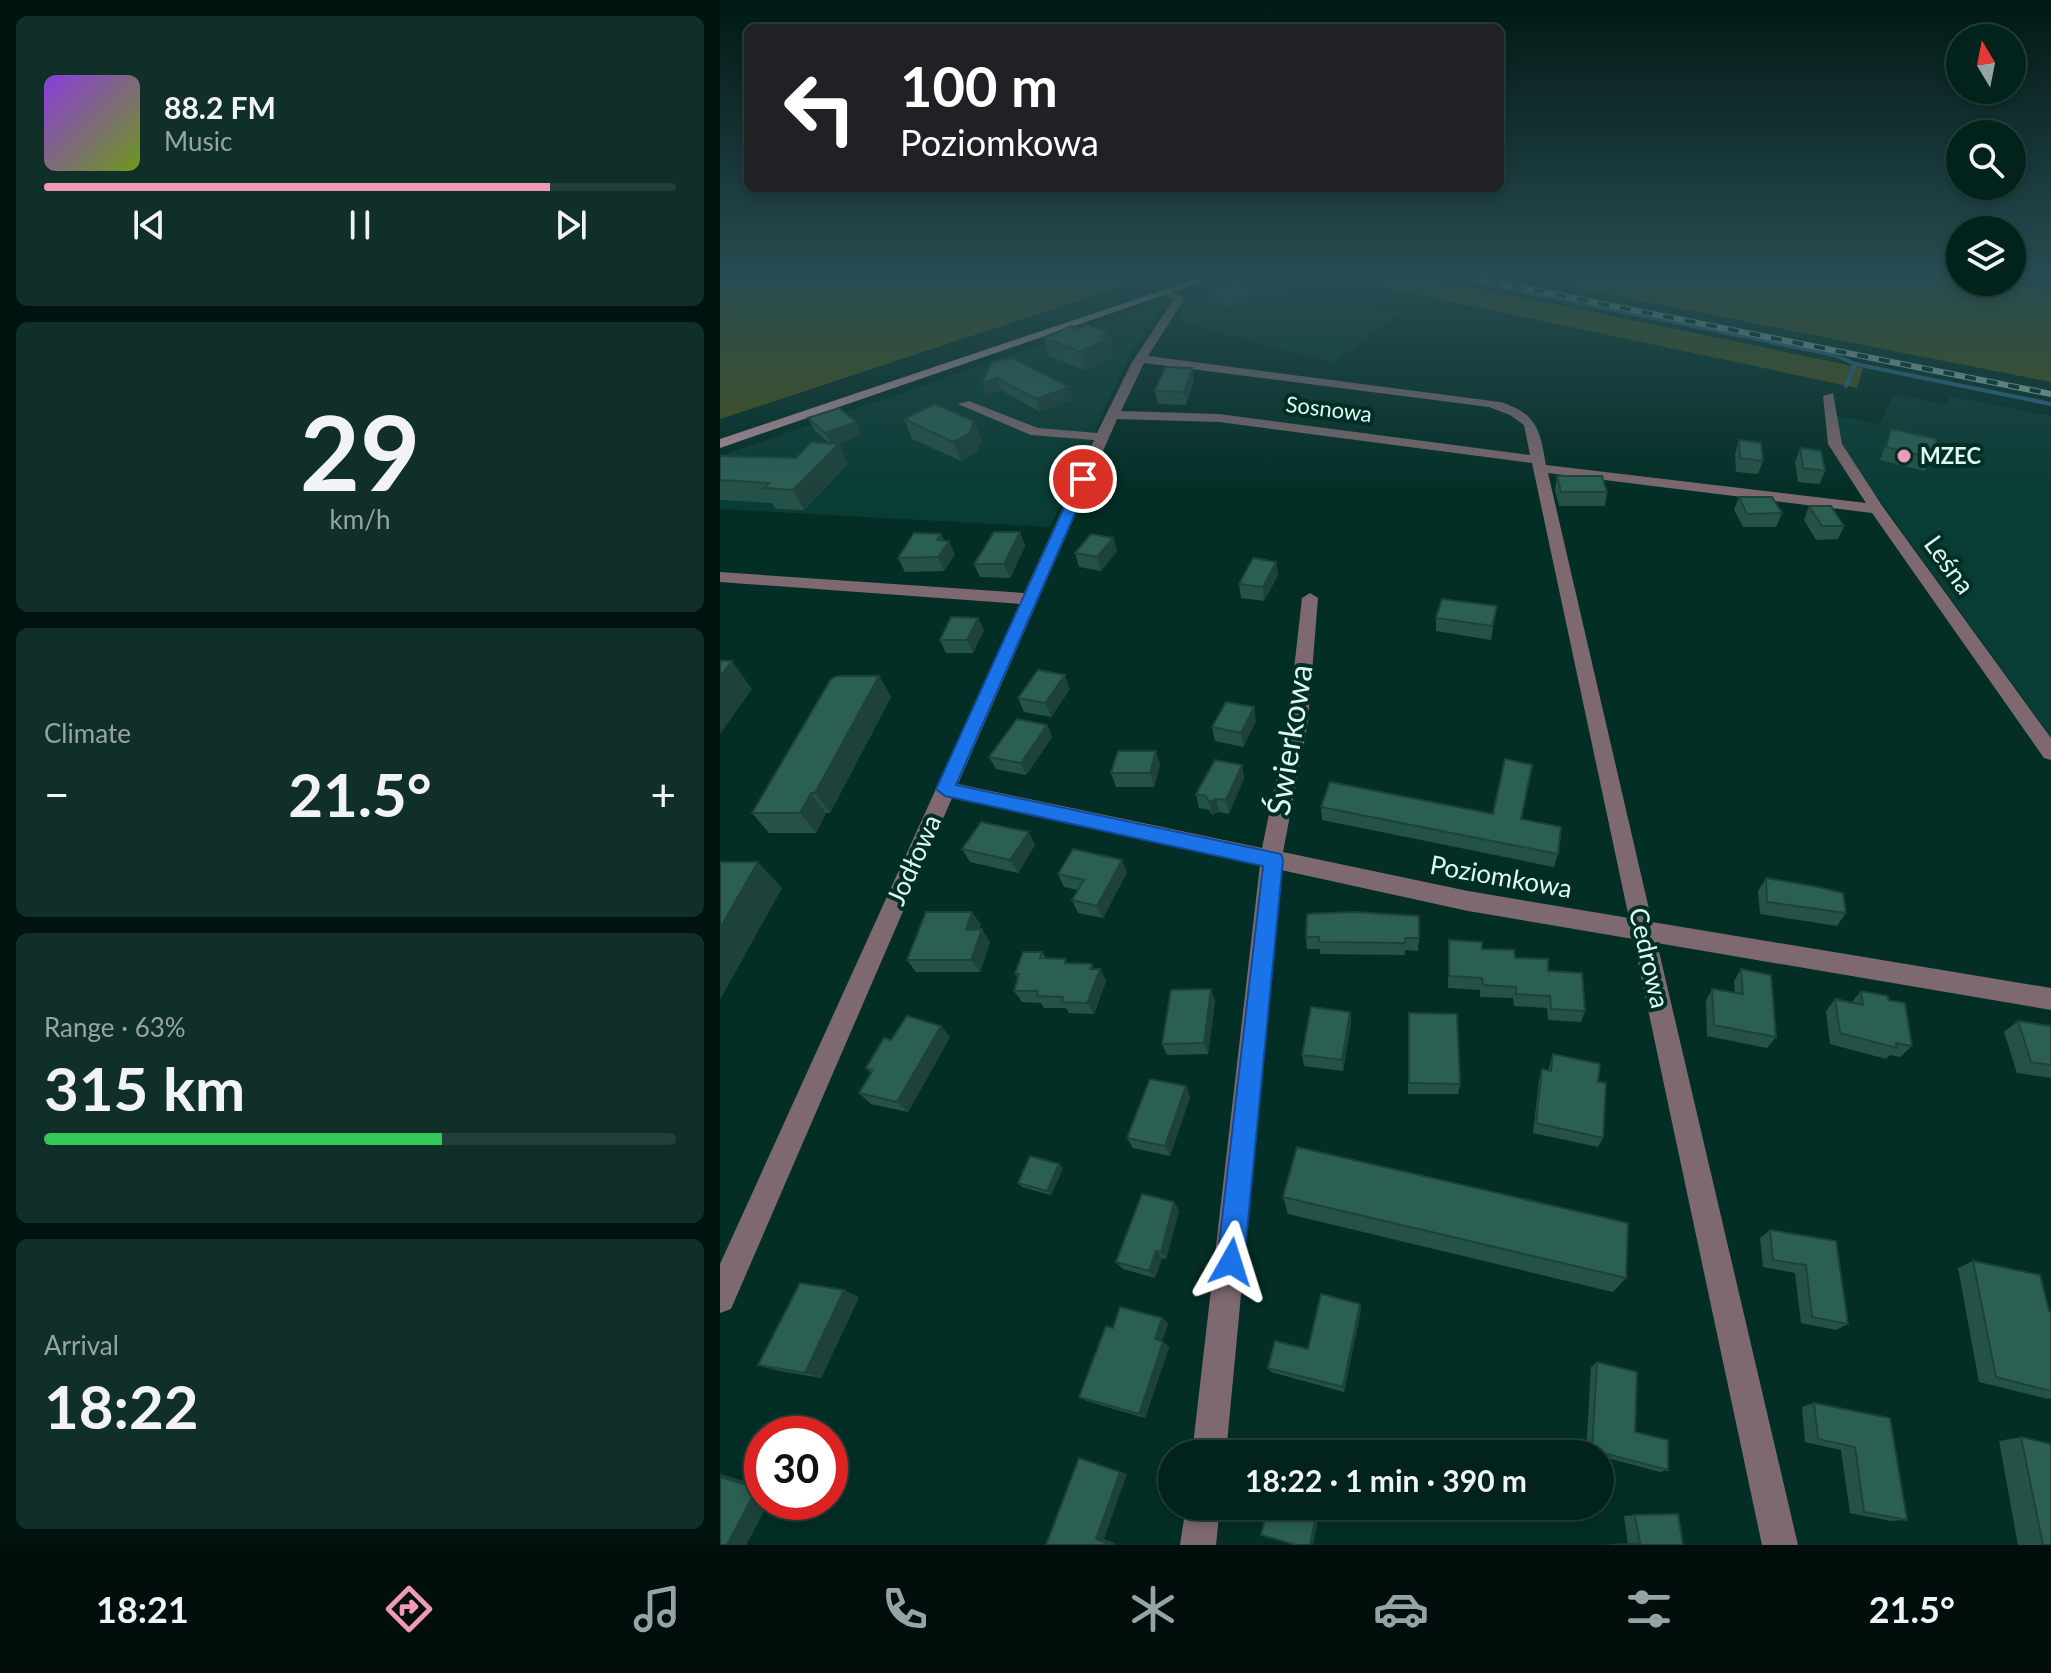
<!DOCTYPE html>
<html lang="en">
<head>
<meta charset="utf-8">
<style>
  :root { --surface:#02221c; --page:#102f29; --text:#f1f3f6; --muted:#96a4a3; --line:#233f3b; --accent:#f09ab7 }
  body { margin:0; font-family:Lato,sans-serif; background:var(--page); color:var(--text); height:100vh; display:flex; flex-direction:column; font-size:30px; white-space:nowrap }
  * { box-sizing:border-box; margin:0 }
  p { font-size:26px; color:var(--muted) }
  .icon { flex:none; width:44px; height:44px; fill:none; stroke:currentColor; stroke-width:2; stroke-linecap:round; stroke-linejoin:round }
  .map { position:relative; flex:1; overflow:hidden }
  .panel { display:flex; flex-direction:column; gap:16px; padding:16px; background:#01130f; width:720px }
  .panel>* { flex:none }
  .top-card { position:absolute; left:24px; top:24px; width:760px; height:168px; border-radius:12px; box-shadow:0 4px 12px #0003,0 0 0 2px var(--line); background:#202124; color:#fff; overflow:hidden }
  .needle { width:52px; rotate:350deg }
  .buttons { position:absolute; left:1226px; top:24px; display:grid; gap:16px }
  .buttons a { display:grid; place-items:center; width:80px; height:80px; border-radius:50%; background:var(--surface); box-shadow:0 4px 12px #0003,0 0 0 2px var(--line); font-size:40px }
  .speed { position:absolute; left:24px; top:1416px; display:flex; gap:16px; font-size:40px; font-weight:700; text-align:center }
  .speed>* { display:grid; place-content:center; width:104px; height:104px; border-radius:50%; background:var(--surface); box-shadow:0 4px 12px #0003,0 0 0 2px var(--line); line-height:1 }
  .speed .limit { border:12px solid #d22; background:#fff; color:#111 }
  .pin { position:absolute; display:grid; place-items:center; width:68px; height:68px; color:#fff; margin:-34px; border:4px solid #fff; border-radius:50%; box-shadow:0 2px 8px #0007 }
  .me { position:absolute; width:88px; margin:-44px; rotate:6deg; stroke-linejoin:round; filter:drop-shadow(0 0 6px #0008) }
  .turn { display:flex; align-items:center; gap:28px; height:168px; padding:0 24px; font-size:36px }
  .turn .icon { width:104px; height:104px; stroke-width:2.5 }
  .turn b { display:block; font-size:56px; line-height:68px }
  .big { font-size:60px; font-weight:700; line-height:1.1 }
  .panel .card { flex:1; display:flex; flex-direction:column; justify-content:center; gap:12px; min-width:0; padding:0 28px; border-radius:12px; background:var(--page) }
  .panel .dial { align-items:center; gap:0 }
  .dial b { font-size:104px; line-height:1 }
  .song { display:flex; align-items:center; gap:24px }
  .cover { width:96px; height:96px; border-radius:12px; background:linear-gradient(135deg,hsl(270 70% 55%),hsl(80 70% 35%)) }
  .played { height:8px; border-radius:4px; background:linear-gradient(90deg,var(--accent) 80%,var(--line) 80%) }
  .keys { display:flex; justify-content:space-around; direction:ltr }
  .heat { display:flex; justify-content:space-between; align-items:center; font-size:44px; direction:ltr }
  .charge { height:12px; border-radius:6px; background:linear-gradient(90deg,#34c759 63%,var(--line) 0) }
  .trip { position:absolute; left:438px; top:1440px; width:456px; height:80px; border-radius:40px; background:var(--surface); box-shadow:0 4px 12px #0003,0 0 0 2px var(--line); font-weight:700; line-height:80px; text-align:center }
  .menu { display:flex; height:128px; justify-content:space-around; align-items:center; background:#010e0b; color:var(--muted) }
  .menu .icon { width:56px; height:56px }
  .menu .on { color:var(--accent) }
  .menu b { font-size:36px; color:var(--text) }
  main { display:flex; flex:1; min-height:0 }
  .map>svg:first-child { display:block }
</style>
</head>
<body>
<main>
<section class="panel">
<div class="card">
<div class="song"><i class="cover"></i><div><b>88.2 FM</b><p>Music</p></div></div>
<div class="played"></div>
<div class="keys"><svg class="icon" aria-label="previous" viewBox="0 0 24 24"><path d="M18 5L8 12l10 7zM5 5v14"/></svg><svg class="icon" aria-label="pause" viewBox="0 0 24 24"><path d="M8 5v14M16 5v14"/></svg><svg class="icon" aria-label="next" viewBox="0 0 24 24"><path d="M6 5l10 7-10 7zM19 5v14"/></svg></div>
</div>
<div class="card dial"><b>29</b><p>km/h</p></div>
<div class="card"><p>Climate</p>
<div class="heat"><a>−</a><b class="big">21.5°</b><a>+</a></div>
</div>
<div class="card"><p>Range · 63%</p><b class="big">315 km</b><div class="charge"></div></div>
<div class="card"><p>Arrival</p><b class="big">18:22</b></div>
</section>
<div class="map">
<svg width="1331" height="1545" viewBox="0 0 1331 1545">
  <rect width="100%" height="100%" fill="#032e26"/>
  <g fill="#093c34">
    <polygon points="518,277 522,277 681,313 613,363 458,321 470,294"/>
    <polygon points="447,301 412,351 330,527 0,509 0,456"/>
    <polygon points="1174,394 1227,405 1229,396 1331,416 1331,737 1121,447 1116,416 1160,424"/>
  </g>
  <g fill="#495318">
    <polygon points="0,277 430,277 0,419"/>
    <polygon points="616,277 704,277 1143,368 1137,388"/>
    <polygon points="801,277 1240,277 1240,282 1275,282 1331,291 1331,382"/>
  </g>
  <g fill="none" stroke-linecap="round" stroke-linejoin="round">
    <g stroke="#2c678a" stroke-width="4">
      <polyline points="731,277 1115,355 1135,364 1331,404"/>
      <polyline points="1126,386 1135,364"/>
    </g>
    <g fill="#7d696f" fill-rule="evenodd">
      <path d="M 446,289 L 465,298 L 428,356 L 780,402 C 817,413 820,430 826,465 L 1146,503 L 1108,444 L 1103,396 L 1113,393 L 1122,444 L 1163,507 L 1331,738 L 1331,760 L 1324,758 L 1152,513 L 828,473 L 932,922 L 1331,988 L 1331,1010 L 937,943 L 1078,1545 L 1042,1545 L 913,939 L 748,911 L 561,870 L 506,1454 L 472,1454 L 540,865 L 232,798 L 11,1309 L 0,1313 L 0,1264 L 300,604 L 0,582 L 0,572 L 304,593 L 374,440 L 311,435 L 238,404 L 249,401 L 318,428 L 377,433 L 411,364 L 454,299 L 442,294 L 442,290 ZM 424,363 L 769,407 L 790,415 L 804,425 L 810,455 L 499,414 L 401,411 ZM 397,419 L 499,422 L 812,463 L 909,918 L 748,891 L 563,852 L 588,722 L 598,598 L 590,593 L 582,598 L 568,722 L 542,848 L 238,784 Z"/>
      <polygon points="466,1506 500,1506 496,1545 460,1545"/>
    </g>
    <polygon fill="#ae8f98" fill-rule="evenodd" points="482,277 496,277 0,448 0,439"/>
    <g stroke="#92b3ab" stroke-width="6">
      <polyline id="rail" points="749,277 1331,394"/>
    </g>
    <use href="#rail" stroke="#032e26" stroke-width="4" stroke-dasharray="11" stroke-linecap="butt"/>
  </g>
  <g fill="#255248">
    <polygon points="537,287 537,293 513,308 488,303 488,297"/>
    <polygon points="389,333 394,351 390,353 391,358 365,370 329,356 324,338"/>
    <polygon points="292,358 349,387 353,400 320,412 281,390 266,396 262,383"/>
    <polygon points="472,368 474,380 466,405 438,404 435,391"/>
    <polygon points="88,418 142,435 118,444 128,464 84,510 56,509 52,503 0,500 0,456 76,458 109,443 95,431"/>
    <polygon points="184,419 254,421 261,441 256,453 241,461 192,439"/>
    <polygon points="1171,429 1212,458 1205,471 1160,460"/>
    <polygon points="1019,440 1043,461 1038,474 1016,472 1015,454"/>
    <polygon points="1080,448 1105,471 1100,484 1078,482 1075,462"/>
    <polygon points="837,476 887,492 885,506 839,506 835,490"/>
    <polygon points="1019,497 1062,513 1056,527 1023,527 1014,510"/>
    <polygon points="1089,506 1124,526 1118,539 1096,540 1084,520"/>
    <polygon points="300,532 305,546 290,578 260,577 254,564"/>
    <polygon points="221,534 224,540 235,554 224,571 185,572 178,558"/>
    <polygon points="393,538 397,551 381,571 359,567 355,553"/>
    <polygon points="556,562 558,575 544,601 521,598 519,584"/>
    <polygon points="777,606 771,640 716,631 716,618"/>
    <polygon points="264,630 253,653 226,653 220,640"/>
    <polygon points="159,676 171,697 110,813 106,813 96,833 49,833 32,813"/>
    <polygon points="350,689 331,717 304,712 298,698"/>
    <polygon points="536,721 523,747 495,741 492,727"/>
    <polygon points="327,725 332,737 306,775 276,769 269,757"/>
    <polygon points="436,751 440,765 434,787 396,787 391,773"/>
    <polygon points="522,765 524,778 509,814 499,812 492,815 489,810 479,808 476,794"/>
    <polygon points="601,807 802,819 838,854 834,867 602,820"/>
    <polygon points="315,845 298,873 250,862 242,849"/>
    <polygon points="407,872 383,918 358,913 352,900 358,890 344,887 338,874"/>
    <polygon points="1046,878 1126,913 1117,926 1040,914 1038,891"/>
    <polygon points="261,925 259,929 270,942 260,972 196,972 187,960"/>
    <polygon points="586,937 699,938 698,951 685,950 685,955 600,954 600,949 587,949"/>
    <polygon points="729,940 795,958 828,971 865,1011 861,1022 828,1020 827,1008 794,1006 793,998 760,997 760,990 728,988"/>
    <polygon points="322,952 326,958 374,969 380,969 386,981 374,1014 349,1013 346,1008 324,1008 321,1003 302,1002 294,991 298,979 295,974"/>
    <polygon points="1021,969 1056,1037 1047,1048 987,1036 986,1001 992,989 1015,993 1014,981"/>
    <polygon points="1141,991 1168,1000 1192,1046 1180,1057 1170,1055 1166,1059 1110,1044 1106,1011 1115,999 1132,1002"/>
    <polygon points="495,1001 488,1054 447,1055 442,1044"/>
    <polygon points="630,1012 631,1023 623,1071 584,1066 582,1055"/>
    <polygon points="1298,1021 1331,1026 1331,1078 1297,1073 1284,1032"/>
    <polygon points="688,1024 740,1084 738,1094 688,1094"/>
    <polygon points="230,1037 188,1112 151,1104 139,1093 151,1073 146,1068 171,1040"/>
    <polygon points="833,1054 878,1082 883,1138 878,1147 813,1133 819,1080 822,1069 828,1071"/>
    <polygon points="466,1086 470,1097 450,1156 413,1148 407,1138"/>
    <polygon points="343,1168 331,1195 302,1187 298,1183"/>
    <polygon points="563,1197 906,1278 893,1292 568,1214"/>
    <polygon points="454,1202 459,1211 446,1259 442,1258 435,1278 403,1269 396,1262"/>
    <polygon points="1050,1230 1116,1241 1128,1324 1116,1330 1081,1323 1075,1273 1043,1267 1040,1238"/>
    <polygon points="1253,1261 1331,1311 1331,1398 1328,1399 1259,1382 1238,1268"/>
    <polygon points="139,1297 101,1378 55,1370 38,1365"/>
    <polygon points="640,1304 641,1310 624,1392 551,1372 548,1368 588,1349"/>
    <polygon points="442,1318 448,1324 442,1341 449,1347 425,1418 367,1401 359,1397 393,1328"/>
    <polygon points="877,1362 915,1432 948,1470 940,1472 880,1456 880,1454 866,1453 871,1367"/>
    <polygon points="1094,1403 1170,1418 1187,1520 1171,1521 1130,1513 1121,1450 1085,1442 1082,1407"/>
    <polygon points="1301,1437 1331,1545 1298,1545 1279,1441"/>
    <polygon points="915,1515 963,1545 882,1545 908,1544 904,1516"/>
  </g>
  <g fill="#1e423b">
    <polygon points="537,287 537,293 513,308 513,302"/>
    <polygon points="389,333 394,351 390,353 391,358 365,370 360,352 381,337"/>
    <polygon points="472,368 474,380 466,405 464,392"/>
    <polygon points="277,378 281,390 266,396 262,383"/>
    <polygon points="349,387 353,400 320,412 316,399"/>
    <polygon points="254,421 261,441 256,453 241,461 233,442"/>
    <polygon points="136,422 142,435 112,446 105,433"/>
    <polygon points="119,444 128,464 84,510 73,490"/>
    <polygon points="300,532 305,546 290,578 284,564"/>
    <polygon points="221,534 226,545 229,541 235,554 224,571 218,557 217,540"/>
    <polygon points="393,538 397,551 381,571 377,557"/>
    <polygon points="556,562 558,575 544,601 543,587"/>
    <polygon points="258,618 264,630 253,653 247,640"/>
    <polygon points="0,660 6,669 12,661 32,689 0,734"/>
    <polygon points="345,675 350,689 331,717 325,703"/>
    <polygon points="159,676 171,697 110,813 95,793"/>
    <polygon points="534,707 536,721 523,747 521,733"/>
    <polygon points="327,725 332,737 306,775 301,763"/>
    <polygon points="436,751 440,765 434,787 430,773"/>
    <polygon points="522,765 524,778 509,814 506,800"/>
    <polygon points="91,793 106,813 96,833 80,813"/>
    <polygon points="496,799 499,812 492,815 489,802"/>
    <polygon points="309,832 315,845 298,873 290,860"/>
    <polygon points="402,860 407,872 383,918 377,906"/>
    <polygon points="38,862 62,888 0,1000 0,928"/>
    <polygon points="252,912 261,925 254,942 246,930"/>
    <polygon points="262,929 270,942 260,972 251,960"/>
    <polygon points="372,964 377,975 380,969 386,981 374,1014 367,1003 370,969"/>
    <polygon points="491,989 495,1001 488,1054 484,1043"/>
    <polygon points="630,1012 631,1023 623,1071 622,1060"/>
    <polygon points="221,1026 230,1037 188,1112 177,1102"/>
    <polygon points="466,1086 470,1097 450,1156 445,1146"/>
    <polygon points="339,1164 343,1168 331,1195 327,1191"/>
    <polygon points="454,1202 459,1211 446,1259 441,1252"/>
    <polygon points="436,1251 442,1258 435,1278 429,1271"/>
    <polygon points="124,1290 139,1297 101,1378 85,1373"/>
    <polygon points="640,1304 641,1310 624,1392 623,1387"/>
    <polygon points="442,1318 448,1324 441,1344 435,1339"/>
    <polygon points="443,1342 449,1347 425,1418 419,1414"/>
    <polygon points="359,1458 407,1474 384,1539 395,1543 394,1545 386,1545 376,1539"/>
    <polygon points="0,1474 42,1486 42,1502 49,1502 26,1545 7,1545"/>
    <polygon points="598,1506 601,1506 593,1545 590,1545"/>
  </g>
  <g fill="#2b5f54" stroke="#1e423b" stroke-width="2">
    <polygon points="512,282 537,287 513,302 488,297"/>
    <polygon points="367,325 389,333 381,337 386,339 360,352 324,338 351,326 359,329"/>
    <polygon points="292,358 349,387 316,399 277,378 262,383 272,362"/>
    <polygon points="445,367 472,368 464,392 435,391"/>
    <polygon points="215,404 254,421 249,434 233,442 184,419"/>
    <polygon points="119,408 136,422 105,433 88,418"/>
    <polygon points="1171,429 1217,439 1212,458 1166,447"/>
    <polygon points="1019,440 1041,443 1043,461 1020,458"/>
    <polygon points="91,442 119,444 73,490 44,488 49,483 0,480 0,456 76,458"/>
    <polygon points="1080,448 1101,451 1105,471 1083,468"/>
    <polygon points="837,476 882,476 887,492 841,492"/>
    <polygon points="1019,497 1052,497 1062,513 1027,514"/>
    <polygon points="1089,506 1111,506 1124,526 1102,526"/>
    <polygon points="274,532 300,532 284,564 254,564"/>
    <polygon points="194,533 221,534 217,540 229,541 218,557 178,558"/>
    <polygon points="371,534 393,538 377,557 355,553"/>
    <polygon points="533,558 556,562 543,587 519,584"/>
    <polygon points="722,599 777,606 772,626 716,618"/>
    <polygon points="231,617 258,618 247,640 220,640"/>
    <polygon points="0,661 12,661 0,677"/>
    <polygon points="318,670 345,675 325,703 298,698"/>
    <polygon points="117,676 159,676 95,793 91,793 80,813 32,813 111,679"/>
    <polygon points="506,702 534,707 521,733 492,727"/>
    <polygon points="297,719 327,725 301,763 269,757"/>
    <polygon points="398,751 436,751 430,773 391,773"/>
    <polygon points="785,759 812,765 801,819 841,827 838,854 601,807 610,782 773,814"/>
    <polygon points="495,760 522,765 506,800 496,799 489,802 486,796 476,794"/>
    <polygon points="261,822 309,832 290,860 242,849"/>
    <polygon points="353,849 402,860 377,906 352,900 364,880 338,874"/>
    <polygon points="0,862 38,862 0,928"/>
    <polygon points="1046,878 1098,887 1123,893 1126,913 1047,902"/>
    <polygon points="206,912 252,912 246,930 262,929 251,960 187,960"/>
    <polygon points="633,912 699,916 699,938 685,938 685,943 599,942 599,937 586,937 587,914"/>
    <polygon points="729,940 762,942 762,949 794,950 795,958 828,959 828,971 862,973 865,1011 831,1009 830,996 796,994 796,987 763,985 762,978 729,976"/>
    <polygon points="303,952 322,952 320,958 346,959 345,963 372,964 370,969 380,969 367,1003 342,1002 343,997 317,996 318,991 294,991 299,974 295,974"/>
    <polygon points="1021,969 1051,975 1056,1037 994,1025 992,989 1023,994"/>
    <polygon points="491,989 484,1043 442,1044 451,990"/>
    <polygon points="1141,991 1168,996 1168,1000 1185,1003 1192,1046 1176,1043 1177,1048 1120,1033 1115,999 1143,1005"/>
    <polygon points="591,1007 630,1012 622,1060 582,1055"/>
    <polygon points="689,1013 737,1014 740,1084 689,1083"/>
    <polygon points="187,1016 221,1026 177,1102 139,1093 153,1070 146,1068 164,1038 171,1040"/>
    <polygon points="1298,1021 1331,1026 1331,1065 1311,1062"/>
    <polygon points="833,1054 880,1064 878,1082 886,1083 883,1138 816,1123 822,1069 831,1071"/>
    <polygon points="430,1079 466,1086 445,1146 407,1138"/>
    <polygon points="577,1147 908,1223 906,1278 563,1197"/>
    <polygon points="310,1156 339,1164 327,1191 298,1183"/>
    <polygon points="422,1194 454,1202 441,1252 436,1251 429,1271 396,1262"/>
    <polygon points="1050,1230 1116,1241 1128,1324 1092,1317 1086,1265 1053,1260"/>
    <polygon points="1253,1261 1320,1275 1329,1311 1331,1311 1331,1391 1276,1377"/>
    <polygon points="80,1283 124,1290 85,1373 38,1365"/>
    <polygon points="601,1294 640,1304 623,1387 548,1368 555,1341 588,1349"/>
    <polygon points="400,1307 442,1318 435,1339 443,1342 419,1414 359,1397 386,1326 393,1328"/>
    <polygon points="877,1362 917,1372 915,1432 948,1440 948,1470 872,1450"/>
    <polygon points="1094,1403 1170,1418 1187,1520 1144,1512 1135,1447 1098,1439"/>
    <polygon points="1301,1437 1331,1444 1331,1545 1323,1545"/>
    <polygon points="564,1440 610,1453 609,1454 560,1454"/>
    <polygon points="359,1458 400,1472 376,1539 386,1543 386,1545 326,1545"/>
    <polygon points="0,1477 37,1488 7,1545 0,1545"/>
    <polygon points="548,1506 598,1506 590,1545 576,1545 541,1535"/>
    <polygon points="958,1514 963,1545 893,1545 920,1543 915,1515"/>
  </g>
  <linearGradient id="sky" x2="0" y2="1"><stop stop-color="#021915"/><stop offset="0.56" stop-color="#284c52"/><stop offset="1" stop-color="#284c52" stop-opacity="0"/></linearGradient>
  <rect width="1331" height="493" fill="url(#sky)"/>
  <polygon fill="#1a73e8" stroke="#114b97" stroke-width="2" points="363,475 370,479 236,785 561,854 563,860 524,1262 520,1272 511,1276 501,1272 497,1262 543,866 225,796 216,789 357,479"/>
  <circle fill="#f09ab7" stroke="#032e26" stroke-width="3" cx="1184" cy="456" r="8"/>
  <g text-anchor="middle" stroke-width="8" stroke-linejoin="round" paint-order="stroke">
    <g font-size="22" fill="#def9f2" stroke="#032e26">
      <text transform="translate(609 409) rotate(7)" y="8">Sosnowa</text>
    </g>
    <g font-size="22" font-weight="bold" fill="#def9f2" stroke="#032e26" text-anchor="start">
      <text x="1200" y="464">MZEC</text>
    </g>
    <g font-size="26" fill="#def9f2" stroke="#032e26">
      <text transform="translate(1229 565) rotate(54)" y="9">Leśna</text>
      <text transform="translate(194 860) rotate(-66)" y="9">Jodłowa</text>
      <text transform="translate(781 877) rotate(10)" y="9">Poziomkowa</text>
      <text transform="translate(929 958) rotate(77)" y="9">Cedrowa</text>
    </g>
    <g font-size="32" fill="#def9f2" stroke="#032e26">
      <text transform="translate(570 740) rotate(-81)" y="11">Świerkowa</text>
    </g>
  </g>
</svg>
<div class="buttons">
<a><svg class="needle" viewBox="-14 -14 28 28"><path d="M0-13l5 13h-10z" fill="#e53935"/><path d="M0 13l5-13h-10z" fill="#96a4a3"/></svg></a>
<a><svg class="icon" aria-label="search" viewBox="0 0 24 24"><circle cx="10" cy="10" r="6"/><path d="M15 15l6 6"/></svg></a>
<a><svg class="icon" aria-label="layers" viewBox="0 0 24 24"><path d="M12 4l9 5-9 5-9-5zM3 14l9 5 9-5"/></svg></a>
</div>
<div class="speed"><div class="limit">30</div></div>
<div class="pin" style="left:363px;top:479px;background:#d93025"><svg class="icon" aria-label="arrive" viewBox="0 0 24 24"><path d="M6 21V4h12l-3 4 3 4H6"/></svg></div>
<svg class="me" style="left:511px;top:1262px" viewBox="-20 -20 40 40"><path d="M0-17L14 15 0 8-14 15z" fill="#1a73e8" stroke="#fff" stroke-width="4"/></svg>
<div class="trip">18:22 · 1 min · 390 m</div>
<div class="top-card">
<div class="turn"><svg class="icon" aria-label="left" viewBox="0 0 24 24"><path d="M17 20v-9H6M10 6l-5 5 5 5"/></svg><div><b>100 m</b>Poziomkowa</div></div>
</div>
</div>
</main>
<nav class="menu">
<b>18:21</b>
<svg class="icon on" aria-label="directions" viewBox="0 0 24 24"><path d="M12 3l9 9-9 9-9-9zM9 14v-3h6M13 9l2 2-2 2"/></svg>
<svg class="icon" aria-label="music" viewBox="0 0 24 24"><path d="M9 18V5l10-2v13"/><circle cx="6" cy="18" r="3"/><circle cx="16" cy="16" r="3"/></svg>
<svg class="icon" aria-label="phone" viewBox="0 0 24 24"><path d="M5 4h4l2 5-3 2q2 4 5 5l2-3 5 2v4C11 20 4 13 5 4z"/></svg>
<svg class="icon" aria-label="climate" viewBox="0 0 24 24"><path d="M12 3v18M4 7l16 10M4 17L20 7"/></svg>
<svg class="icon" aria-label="car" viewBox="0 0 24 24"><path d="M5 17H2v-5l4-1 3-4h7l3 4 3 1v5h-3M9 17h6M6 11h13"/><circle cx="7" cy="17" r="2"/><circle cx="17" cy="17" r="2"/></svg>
<svg class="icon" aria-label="filters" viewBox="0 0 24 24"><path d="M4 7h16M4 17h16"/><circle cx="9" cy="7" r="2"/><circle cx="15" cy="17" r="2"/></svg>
<b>21.5°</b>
</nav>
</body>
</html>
